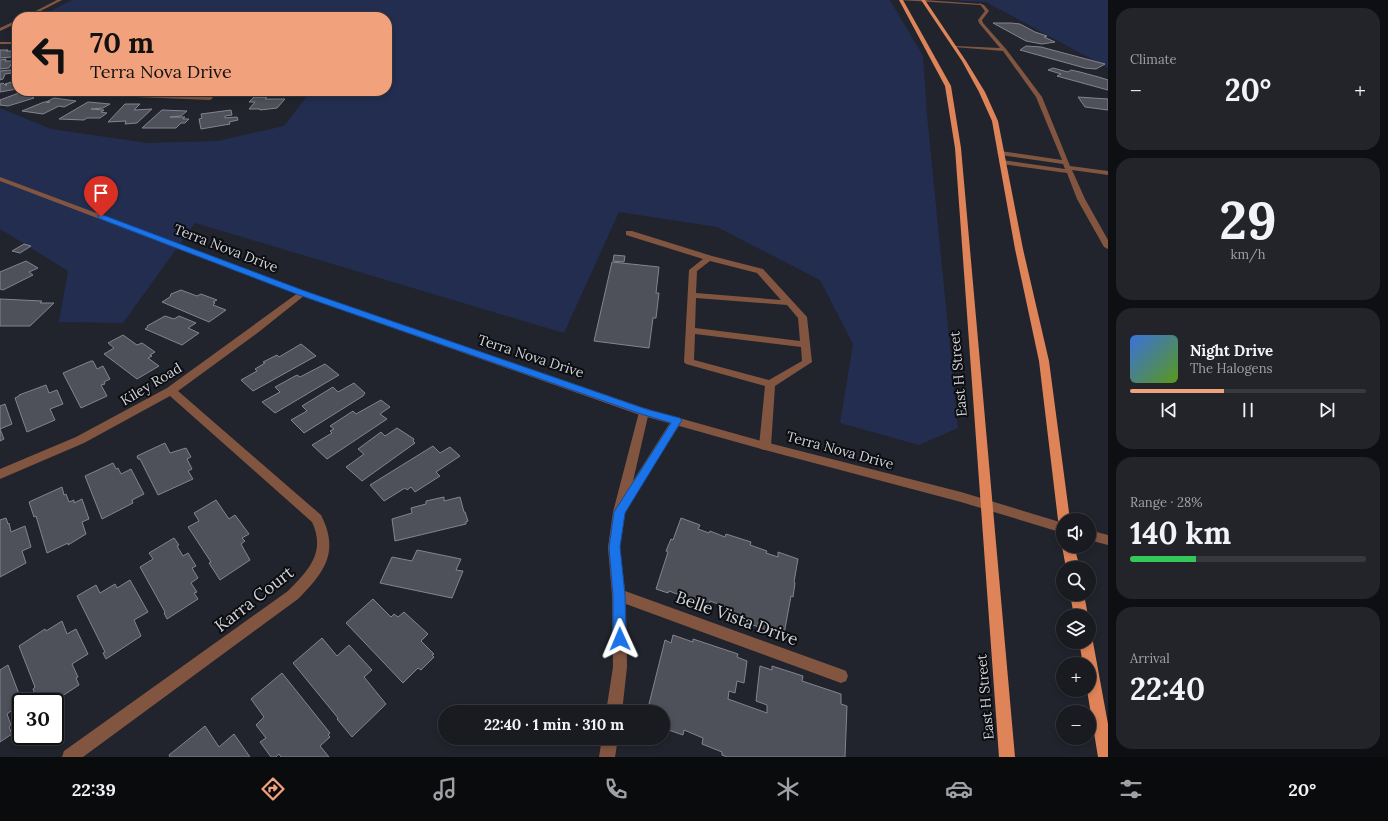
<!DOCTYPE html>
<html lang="en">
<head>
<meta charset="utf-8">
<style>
  :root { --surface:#191b21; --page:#22242a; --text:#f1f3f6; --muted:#9fa1a5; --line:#37393f; --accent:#f1a17c }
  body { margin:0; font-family:Lora,serif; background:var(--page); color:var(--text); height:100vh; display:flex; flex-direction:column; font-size:15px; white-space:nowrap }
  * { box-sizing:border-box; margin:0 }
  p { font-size:13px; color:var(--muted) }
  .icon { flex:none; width:22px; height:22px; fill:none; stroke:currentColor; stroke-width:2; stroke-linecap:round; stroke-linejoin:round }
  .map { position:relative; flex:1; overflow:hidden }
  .side { display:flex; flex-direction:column; gap:8px; padding:8px; background:#0e0f12; width:280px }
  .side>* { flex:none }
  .hud { position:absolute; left:12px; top:12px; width:380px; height:84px; border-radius:16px; box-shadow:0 2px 6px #0003,0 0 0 1px var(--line); background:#f1a17c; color:#111; overflow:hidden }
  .fabs { position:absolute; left:1056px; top:513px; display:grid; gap:8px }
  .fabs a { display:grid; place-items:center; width:40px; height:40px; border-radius:50%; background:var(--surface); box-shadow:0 2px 6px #0003,0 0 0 1px var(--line); font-size:20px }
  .speed { position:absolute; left:12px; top:693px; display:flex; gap:8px; font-size:20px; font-weight:700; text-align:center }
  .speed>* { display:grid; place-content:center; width:52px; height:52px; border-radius:50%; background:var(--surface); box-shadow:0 2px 6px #0003,0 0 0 1px var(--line); line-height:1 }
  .speed .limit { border:2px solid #111; border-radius:6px; background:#fff; color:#111 }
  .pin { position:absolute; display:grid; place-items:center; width:34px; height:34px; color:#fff; margin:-41px -17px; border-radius:50% 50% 50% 0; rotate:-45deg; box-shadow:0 0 4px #0007 }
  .pin .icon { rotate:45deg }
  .me { position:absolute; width:44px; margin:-22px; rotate:359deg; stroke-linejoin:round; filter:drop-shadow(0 0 3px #0008) }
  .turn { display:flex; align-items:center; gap:14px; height:84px; padding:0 12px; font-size:18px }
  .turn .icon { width:52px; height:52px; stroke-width:2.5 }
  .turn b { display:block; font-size:28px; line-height:34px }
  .big { font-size:30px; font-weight:800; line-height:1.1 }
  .side .widget { flex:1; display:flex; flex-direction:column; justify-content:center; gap:6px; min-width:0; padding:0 14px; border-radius:16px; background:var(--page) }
  .side .dial { align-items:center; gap:0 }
  .dial b { font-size:52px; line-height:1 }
  .song { display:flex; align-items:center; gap:12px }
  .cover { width:48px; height:48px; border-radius:6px; background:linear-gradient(135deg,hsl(220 70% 55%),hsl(90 70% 35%)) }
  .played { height:4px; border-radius:2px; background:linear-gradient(90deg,var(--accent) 40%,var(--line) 40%) }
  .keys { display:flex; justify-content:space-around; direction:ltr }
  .heat { display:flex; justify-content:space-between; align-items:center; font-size:22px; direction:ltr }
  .charge { height:6px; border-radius:3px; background:linear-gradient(90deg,#34c759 28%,var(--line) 0) }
  .trip { position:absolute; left:438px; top:705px; width:232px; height:40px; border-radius:20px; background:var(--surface); box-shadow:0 2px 6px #0003,0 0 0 1px var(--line); font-weight:800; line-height:40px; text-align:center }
  .tab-bar { display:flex; height:64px; justify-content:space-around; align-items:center; background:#0a0b0d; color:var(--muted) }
  .tab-bar .icon { width:28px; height:28px }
  .tab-bar .on { color:var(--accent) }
  .tab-bar b { font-size:18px; color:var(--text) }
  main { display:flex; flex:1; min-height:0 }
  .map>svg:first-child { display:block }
</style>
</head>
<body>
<main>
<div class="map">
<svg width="1108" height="757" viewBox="0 0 1108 757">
  <rect width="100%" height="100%" fill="#21242c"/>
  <g fill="#222d50">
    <polygon points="72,0 890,0 923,56 927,115 958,428 919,445 840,423 853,344 820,280 717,227 619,212 564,333 195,223 123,323 59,322 68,271 0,229 0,108 51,129 148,143 217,141 284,126 311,91 387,91 387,17 39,17"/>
    <polygon points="944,0 1108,0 1108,68 986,2"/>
  </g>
  <g fill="#4e5159" stroke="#82858f">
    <polygon points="993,23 1011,23 1020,24 1035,32 1047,36 1044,37 1055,42 1042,44 1026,41"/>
    <polygon points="1026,46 1041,47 1105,64 1096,69 1085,68 1020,50"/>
    <polygon points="0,50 8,50 6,51 15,51 12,57 0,58"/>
    <polygon points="6,59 5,61 13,61 9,68 0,69 0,60"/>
    <polygon points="1053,68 1068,72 1071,70 1080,72 1102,78 1108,80 1108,90 1064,78 1057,76 1061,74 1048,70"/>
    <polygon points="11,70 12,73 5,74 3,79 0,80 0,71"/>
    <polygon points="15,81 17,83 17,89 0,92 0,84 3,83 5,85 7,85 5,84"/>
    <polygon points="24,91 29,91 38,95 29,95 34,98 8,106 0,105 0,100"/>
    <polygon points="254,97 267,97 265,99 285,99 277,108 260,110 260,109 249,109 255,102 249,102"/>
    <polygon points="1078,97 1108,99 1108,110 1085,107"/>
    <polygon points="54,98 76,101 64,107 59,106 43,114 22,111 44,102 50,102 46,102"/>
    <polygon points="88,102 110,104 103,108 91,109 104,110 101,112 107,113 100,118 87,118 84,120 59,119"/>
    <polygon points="125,104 140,104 134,110 152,109 137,123 125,124 126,121 108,122"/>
    <polygon points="162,110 187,111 181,116 170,117 185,117 183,119 189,119 185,123 181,123 176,128 142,128"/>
    <polygon points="231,110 232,115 225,116 225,118 237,117 238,120 229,122 230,124 201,129 199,119 202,118 201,114"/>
    <polygon points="24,244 31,246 20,253 12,251"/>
    <polygon points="614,255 625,256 624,262 613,261"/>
    <polygon points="26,261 38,268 29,272 33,275 3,290 0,289 0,272"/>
    <polygon points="612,262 659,267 656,293 659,293 656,318 653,318 649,348 594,341"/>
    <polygon points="181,290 197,296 201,294 217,300 213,302 215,303 213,305 226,310 209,322 162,302 170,297 171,294"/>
    <polygon points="0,299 42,301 40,303 54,303 30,326 0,326"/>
    <polygon points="165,316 174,319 179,316 196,323 188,328 199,333 182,345 145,329 148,327 147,326"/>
    <polygon points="123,335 137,345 142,343 155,352 150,355 152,356 148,358 159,366 137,379 104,354 114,348 108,343"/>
    <polygon points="301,344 316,356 253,391 241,380 257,371 255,369 265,363 263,362 277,355 279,357"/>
    <polygon points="91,361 93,361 97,369 103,366 110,379 104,382 105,384 101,385 107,396 81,408 63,373"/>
    <polygon points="325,364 339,375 275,413 262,402 280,392 275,387 297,375 300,377"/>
    <polygon points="354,383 365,393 363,396 304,433 291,420 307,411 302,406 333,387 338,392"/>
    <polygon points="46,385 49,393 57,390 63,404 50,409 55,420 27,432 15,398 19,396 19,395"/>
    <polygon points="381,400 390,407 380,414 387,419 327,459 312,445 332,433 330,431 334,429 330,426 353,411 356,414"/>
    <polygon points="5,404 12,424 0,429 4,439 0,441 0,406"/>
    <polygon points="397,428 414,439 413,441 415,443 362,481 346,467 364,454 358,449 381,432 385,436"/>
    <polygon points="165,443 170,453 186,448 191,457 187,459 192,469 188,471 193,479 158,495 140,459 138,459 137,456"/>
    <polygon points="433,446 440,453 450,447 460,456 436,472 440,476 415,492 411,487 407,490 405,488 384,501 370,485"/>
    <polygon points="113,463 116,469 118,468 121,474 131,469 144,494 132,500 133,503 102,519 85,476"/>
    <polygon points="62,487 64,495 66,494 69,502 74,500 74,503 82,499 89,519 82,522 86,534 68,545 68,543 47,553 36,516 34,517 29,502"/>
    <polygon points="444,497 444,501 460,497 464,512 465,512 468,521 466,522 466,524 395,541 392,519 412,513 411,508 426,504 426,501"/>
    <polygon points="216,500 229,519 235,515 249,534 242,538 245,541 241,544 250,560 220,580 209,563 211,562 188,527 199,521 194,513"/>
    <polygon points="6,518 8,524 9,523 11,532 25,526 31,547 22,551 26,563 0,577 0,520"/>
    <polygon points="681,518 700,525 698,529 709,533 710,531 725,537 726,534 751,542 750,545 767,551 766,553 778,557 778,552 798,559 794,582 795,583 793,597 791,596 784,634 775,631 774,633 740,620 740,618 727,613 729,608 710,601 709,606 669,591 668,593 656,589 668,552 666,551 671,539 673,540"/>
    <polygon points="174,538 179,545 177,546 183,556 188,553 196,566 192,568 198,578 191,583 197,592 194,593 198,599 167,619 164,613 165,612 140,567 153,559 149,553"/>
    <polygon points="417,550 461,559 456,570 463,571 452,598 380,583 392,557 412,561"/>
    <polygon points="130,580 148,612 134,620 141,636 106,659 103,653 105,652 77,596 96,585 100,593 115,584 117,588"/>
    <polygon points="373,599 391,617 394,614 398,617 404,612 428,634 421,641 434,654 432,655 434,657 421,670 418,668 403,683 346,623"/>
    <polygon points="62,621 67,634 76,629 88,654 72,664 78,677 76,678 79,685 53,702 38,702 33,689 35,687 19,646 45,629 46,631"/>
    <polygon points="673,635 693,642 693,639 738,654 737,657 747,661 744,683 737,681 735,693 729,691 728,699 767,713 767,705 756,701 760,666 772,670 772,666 803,676 802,681 841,694 841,704 847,706 845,757 727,757 722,755 722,752 702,744 703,738 684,730 683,735 663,728 663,712 647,712 665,640 671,643"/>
    <polygon points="322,638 337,656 349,645 372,670 364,677 386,704 352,737 337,719 338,718 293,663"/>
    <polygon points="8,665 22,702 21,704 7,714 11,725 9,727 12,734 0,742 0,670"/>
    <polygon points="282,673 330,733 328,735 330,737 320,746 329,757 281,757 279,754 276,757 271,757 260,742 266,738 256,725 264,717 251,699"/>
    <polygon points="205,726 219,747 234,734 250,757 170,757 169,755"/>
  </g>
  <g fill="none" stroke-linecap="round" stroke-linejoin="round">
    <g fill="#825541" fill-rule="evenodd">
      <polygon points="979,3 984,5 989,11 982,20 983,23 1006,49 1042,97 1070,166 1108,171 1108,175 1072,170 1085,199 1108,240 1108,249 1104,247 1077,199 1067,173 1002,164 999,162 1002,160 1065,169 1063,164 1000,155 997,153 1000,151 1062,160 1036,97 1003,51 954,47 956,46 1000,48 979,23 978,20 985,11"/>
      <path d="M 626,231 L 632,231 L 712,256 L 763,269 L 807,317 L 812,362 L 775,386 L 771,446 L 769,449 L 765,450 L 761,449 L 759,446 L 765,386 L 686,364 L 684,362 L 689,270 L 703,259 L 626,235 ZM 710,261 L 757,273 L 781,300 L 696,293 L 697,271 ZM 696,298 L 787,305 L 798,318 L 800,341 L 695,328 ZM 695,334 L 801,347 L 802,361 L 769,380 L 694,360 Z"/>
    </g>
    <g fill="#825541" fill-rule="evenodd">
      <polygon points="899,0 924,0 982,4 980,5"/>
      <rect x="0" y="42" width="17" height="2"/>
      <polygon points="75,91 193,95 210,96 213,98 210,100 111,96 78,93"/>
      <path d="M 302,290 L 305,291 L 306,293 L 305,295 L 260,331 L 178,391 L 321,515 C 340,552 324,573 298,599 L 83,757 L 62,757 L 64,751 L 288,591 C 309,570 326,552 312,522 L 170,396 L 84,443 L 0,479 L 0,469 L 76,437 L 167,388 Z"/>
      <polygon points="644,408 648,409 649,412 633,481 673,418 681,418 682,421 628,507 626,508 620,547 625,591 841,669 846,671 848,676 846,681 841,683 626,604 627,667 622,712 606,712 613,667 612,595 608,547 613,512 639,412 640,409"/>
      <polygon points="1089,530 1108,535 1108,545 1089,540"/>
      <polygon points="602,738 618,738 615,757 599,757"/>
    </g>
    <g fill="#825541" fill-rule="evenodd">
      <polygon points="57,0 62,0 29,17 24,17"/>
      <polygon points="17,20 17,23 0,31 0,28"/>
      <polygon points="0,177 305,291 647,409 765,442 961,492 1063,523 1063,533 961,502 765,450 640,415 299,295 0,181"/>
    </g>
    <g fill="#df8458" fill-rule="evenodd">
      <polygon points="899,0 903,0 951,86 961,148 1015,757 999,757 955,148 945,86"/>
      <polygon points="921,0 925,0 966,61 985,92 998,121 1023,249 1049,361 1070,520 1063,520 1063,525 1060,524 1058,520 1039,361 1015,249 992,121 979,92 962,61"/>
      <polygon points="1063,543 1063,546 1074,546 1080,568 1066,568 1062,546"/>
      <polygon points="1070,594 1084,594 1088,616 1074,616"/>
      <polygon points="1089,636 1093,642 1108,724 1108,757 1098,757 1087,690 1089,690 1089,664 1083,664 1079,642 1089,642"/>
    </g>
  </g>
  <polygon fill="#1a73e8" stroke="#114b97" points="98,215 103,215 305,291 646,409 680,418 682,421 680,423 625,513 620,547 625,595 626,639 624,643 620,645 615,643 613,639 613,595 609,547 614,512 671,423 641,414 299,295 98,218"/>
  <g text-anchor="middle" stroke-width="4" stroke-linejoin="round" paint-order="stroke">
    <g font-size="14" fill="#d1d3d8" stroke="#0c0d11">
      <text transform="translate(226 248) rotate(21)" y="5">Terra Nova Drive</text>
      <text transform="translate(531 356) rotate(18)" y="5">Terra Nova Drive</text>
      <text transform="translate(958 374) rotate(-95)" y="5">East H Street</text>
      <text transform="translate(151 384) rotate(-31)" y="5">Kiley Road</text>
      <text transform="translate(840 450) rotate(15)" y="5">Terra Nova Drive</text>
      <text transform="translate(985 697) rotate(-95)" y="5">East H Street</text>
    </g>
    <g font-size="17" fill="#d1d3d8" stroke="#0c0d11">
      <text transform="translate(254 599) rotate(-38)" y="6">Karra Court</text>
      <text transform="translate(737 618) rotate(20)" y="6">Belle Vista Drive</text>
    </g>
  </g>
</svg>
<div class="fabs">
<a><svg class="icon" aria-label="sound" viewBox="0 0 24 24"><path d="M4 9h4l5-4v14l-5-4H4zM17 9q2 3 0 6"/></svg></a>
<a><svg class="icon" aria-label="search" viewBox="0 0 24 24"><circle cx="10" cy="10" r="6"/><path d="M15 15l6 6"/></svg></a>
<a><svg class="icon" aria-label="layers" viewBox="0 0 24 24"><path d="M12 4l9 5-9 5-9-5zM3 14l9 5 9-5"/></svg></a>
<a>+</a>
<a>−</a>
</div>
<div class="speed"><div class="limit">30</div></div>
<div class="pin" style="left:101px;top:217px;background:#d93025"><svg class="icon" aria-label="arrive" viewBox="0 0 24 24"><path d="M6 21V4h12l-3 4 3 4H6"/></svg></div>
<svg class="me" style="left:620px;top:639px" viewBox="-20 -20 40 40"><path d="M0-17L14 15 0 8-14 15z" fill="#1a73e8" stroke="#fff" stroke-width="4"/></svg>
<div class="trip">22:40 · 1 min · 310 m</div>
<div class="hud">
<div class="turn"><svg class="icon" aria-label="left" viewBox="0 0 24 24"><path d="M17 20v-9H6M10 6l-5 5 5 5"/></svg><div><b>70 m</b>Terra Nova Drive</div></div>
</div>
</div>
<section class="side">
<div class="widget"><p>Climate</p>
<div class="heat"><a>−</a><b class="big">20°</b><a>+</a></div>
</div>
<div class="widget dial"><b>29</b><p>km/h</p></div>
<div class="widget">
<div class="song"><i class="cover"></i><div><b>Night Drive</b><p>The Halogens</p></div></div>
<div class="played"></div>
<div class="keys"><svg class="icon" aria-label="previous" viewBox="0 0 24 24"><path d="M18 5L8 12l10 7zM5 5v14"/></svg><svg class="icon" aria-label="pause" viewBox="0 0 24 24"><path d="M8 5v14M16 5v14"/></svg><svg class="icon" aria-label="next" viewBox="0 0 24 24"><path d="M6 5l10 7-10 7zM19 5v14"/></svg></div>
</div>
<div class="widget"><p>Range · 28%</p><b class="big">140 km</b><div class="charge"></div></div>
<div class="widget"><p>Arrival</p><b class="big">22:40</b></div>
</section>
</main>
<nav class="tab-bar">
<b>22:39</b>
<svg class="icon on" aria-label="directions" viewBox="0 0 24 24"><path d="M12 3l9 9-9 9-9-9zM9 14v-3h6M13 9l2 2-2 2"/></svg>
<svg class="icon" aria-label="music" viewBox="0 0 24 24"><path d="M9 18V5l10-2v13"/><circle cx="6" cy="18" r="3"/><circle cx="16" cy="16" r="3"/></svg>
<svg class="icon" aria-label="phone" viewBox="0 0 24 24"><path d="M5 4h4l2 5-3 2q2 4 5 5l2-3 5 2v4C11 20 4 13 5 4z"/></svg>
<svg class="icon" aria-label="climate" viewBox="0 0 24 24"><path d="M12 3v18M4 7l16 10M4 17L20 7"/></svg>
<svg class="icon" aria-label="car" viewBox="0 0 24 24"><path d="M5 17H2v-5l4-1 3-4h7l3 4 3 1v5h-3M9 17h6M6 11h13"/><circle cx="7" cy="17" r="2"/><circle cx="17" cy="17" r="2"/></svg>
<svg class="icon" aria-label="filters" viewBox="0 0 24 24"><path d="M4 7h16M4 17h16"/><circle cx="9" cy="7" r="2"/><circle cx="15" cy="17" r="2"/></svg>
<b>20°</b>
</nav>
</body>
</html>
